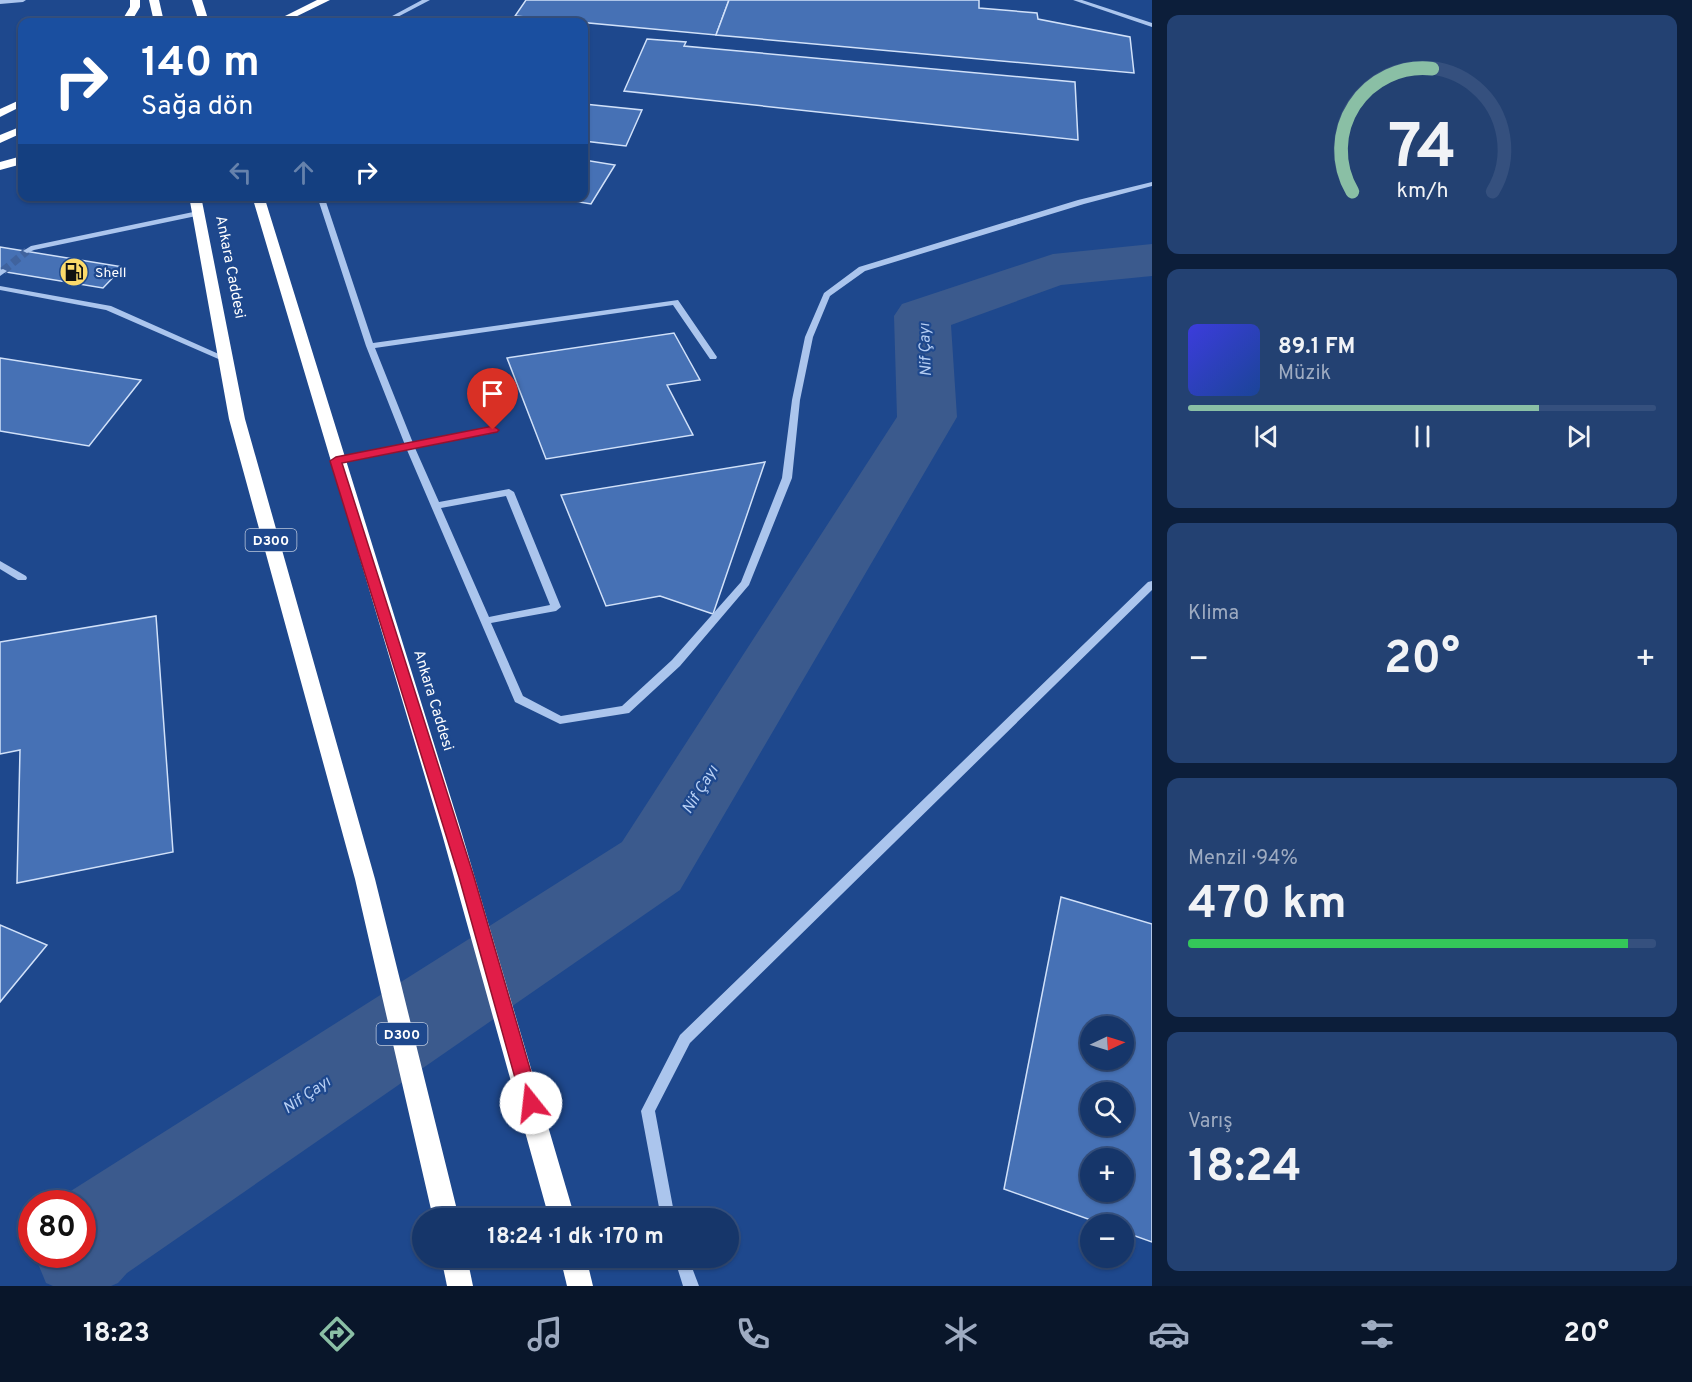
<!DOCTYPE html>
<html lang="tr">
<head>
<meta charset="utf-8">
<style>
  :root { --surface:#16366a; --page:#234172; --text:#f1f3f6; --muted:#9eabc1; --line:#35507e; --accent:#8abfa5 }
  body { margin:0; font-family:Overpass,sans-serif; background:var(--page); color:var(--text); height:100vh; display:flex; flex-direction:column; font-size:22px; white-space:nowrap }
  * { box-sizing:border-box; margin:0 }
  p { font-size:20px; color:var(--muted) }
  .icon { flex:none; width:33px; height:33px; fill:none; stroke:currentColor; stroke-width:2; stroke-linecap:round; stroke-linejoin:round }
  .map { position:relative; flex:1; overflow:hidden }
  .details { display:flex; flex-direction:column; gap:15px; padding:15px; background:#0c1e3a; width:540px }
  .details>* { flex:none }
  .guide { position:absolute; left:18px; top:18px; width:570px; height:183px; border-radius:12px; box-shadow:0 2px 4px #0004,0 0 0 2px var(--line); background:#1a4fa0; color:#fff; overflow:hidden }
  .needle { width:39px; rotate:86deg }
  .buttons { position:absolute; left:1080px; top:1016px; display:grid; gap:12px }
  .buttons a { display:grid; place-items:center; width:54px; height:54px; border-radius:50%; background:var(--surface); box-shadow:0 2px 4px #0004,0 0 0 2px var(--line); font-size:30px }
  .speed { position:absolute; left:18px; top:1190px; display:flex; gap:12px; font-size:30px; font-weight:700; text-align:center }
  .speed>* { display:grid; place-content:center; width:78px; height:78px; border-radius:50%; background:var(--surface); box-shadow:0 2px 4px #0004,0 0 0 2px var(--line); line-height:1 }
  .speed .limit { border:9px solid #d22; background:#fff; color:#111 }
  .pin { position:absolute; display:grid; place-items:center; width:51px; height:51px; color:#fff; margin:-62px -26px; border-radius:50% 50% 50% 0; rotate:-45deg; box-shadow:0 0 6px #0007 }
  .pin .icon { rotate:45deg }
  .me { position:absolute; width:66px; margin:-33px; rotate:344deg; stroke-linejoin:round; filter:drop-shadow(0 0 4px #0008) }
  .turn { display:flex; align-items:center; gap:21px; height:126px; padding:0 24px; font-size:27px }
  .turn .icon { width:78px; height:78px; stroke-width:2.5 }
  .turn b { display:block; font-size:42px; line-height:51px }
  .lanes { display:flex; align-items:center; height:57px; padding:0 24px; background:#0003; justify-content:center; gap:30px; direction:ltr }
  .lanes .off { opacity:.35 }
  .big { font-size:45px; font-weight:700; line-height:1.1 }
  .details .tile { flex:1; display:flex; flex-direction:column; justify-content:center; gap:9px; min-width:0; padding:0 21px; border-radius:12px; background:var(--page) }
  .details .dial { align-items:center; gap:0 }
  .dial svg { height:156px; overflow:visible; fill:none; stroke:var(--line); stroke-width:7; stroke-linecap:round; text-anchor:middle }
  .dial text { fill:var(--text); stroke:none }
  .song { display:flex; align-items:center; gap:18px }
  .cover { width:72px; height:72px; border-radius:9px; background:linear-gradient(135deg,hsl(240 70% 55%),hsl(220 70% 35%)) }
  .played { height:6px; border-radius:3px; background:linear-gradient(90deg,var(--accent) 75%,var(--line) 75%) }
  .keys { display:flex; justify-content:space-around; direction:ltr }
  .heat { display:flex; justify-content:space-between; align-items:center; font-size:33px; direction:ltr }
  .charge { height:9px; border-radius:4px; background:linear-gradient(90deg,#34c759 94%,var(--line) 0) }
  .trip { position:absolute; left:412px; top:1208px; width:327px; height:60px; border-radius:30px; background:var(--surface); box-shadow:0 2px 4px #0004,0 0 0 2px var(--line); font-weight:700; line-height:60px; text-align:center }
  .dock { display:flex; height:96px; justify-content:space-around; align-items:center; background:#09162a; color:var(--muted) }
  .dock .icon { width:42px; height:42px }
  .dock .active { color:var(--accent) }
  .dock b { font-size:27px; color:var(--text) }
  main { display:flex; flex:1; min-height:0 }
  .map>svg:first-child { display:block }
</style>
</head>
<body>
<main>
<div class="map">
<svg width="1152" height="1286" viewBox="0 0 1152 1286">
  <rect width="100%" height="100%" fill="#1e488d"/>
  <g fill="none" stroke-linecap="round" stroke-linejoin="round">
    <g fill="#3b5a8d" fill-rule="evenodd">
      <polygon points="1152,244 1152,276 1061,285 951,325 957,417 680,890 127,1273 118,1283 111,1286 53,1286 46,1283 34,1254 82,1254 82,1203 54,1203 55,1201 622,842 897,417 894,316 902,304 1053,254"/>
      <polygon points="32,1246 32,1248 31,1247"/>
    </g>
  </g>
  <g fill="#4671b5" stroke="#d1e1f9" stroke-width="1.5" fill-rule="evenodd">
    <polygon points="526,0 729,0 716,35 515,16"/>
    <polygon points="729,0 979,0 979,8 1037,13 1038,19 1130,37 1134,73 716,35"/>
    <polygon points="647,39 686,42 684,46 1075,82 1078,140 624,91"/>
    <polygon points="584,104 642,110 626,146 584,141"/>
    <polygon points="584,160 615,165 591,204 544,196 584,196"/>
    <polygon points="0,247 123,267 103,288 0,271"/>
    <polygon points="674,333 700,380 667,385 693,435 546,459 507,358"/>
    <polygon points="0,358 141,380 89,446 0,431"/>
    <polygon points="765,462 713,614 660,596 606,606 561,495"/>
    <polygon points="156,616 173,852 17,883 20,750 0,754 0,642"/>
    <path d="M 1061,897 L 1152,924 L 1152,1242 L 1124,1232 L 1124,1224 L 1102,1224 L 1004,1189 ZM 1090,1026 L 1124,1026 L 1124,1059 L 1090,1059 ZM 1090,1092 L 1124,1092 L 1124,1125 L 1090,1125 ZM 1090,1158 L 1124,1158 L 1124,1191 L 1090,1191 Z"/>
    <polygon points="0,925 47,945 0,1002"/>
  </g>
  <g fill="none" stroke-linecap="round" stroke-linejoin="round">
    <polyline stroke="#40639e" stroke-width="8" stroke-dasharray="8 4.5" stroke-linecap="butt" points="3,271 27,251"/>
    <g fill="#abc5ed" fill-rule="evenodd">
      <polygon points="0,0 26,0 23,2 0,4"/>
      <polygon points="422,0 430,0 388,22 381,22"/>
      <polygon points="1073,0 1082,0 1152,23 1152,27"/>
      <path d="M 1152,182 L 1152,186 L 1084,204 L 865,271 L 830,296 L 813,337 L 800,400 L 792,478 L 749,585 L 680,666 L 629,713 L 560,724 L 515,702 L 407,450 L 336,464 L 331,461 L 336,458 L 405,445 L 366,346 L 317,196 L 324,196 L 373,343 L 678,300 L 717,357 L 716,359 L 710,359 L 673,305 L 375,348 L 413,443 L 493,427 L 497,430 L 493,433 L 415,448 L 439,502 L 509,489 L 514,492 L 561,607 L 556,611 L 491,623 L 523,696 L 561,716 L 622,706 L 672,660 L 741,582 L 782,478 L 792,400 L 805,337 L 824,293 L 859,267 L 1078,200 ZM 506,496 L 550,605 L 489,617 L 441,508 Z"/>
      <polygon points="198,211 202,213 201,215 34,250 27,253 23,251 31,246"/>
      <polygon points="3,269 7,271 0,276 0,270"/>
      <polygon points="0,286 111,306 230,359 229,361 223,361 106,310 0,290"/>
      <polygon points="0,561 26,576 27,578 26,580 18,580 0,569"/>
      <polygon points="1152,581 1152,590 690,1043 655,1111 675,1218 661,1218 641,1111 680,1035 1148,582"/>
      <polygon points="674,1257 688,1257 699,1286 683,1286"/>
    </g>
    <g fill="#fff" fill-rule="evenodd">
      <polygon points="130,0 140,0 140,7 131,22 121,22 130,7"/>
      <polygon points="149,0 159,0 164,22 154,22"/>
      <polygon points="192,0 202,0 209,22 199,22"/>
      <polygon points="317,0 330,0 285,22 273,22"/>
      <polygon points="22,99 22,106 0,117 0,109"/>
      <polygon points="22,126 22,133 0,143 0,135"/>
      <polygon points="22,156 22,164 0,170 0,162"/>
      <polygon points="189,196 201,196 245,419 375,879 459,1218 433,1218 355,879 229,419"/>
      <polygon points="252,196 264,196 462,834 575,1218 549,1218 442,834"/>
      <polygon points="441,1257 467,1257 473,1286 447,1286"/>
      <polygon points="560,1257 586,1257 593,1286 567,1286"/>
    </g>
  </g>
  <polygon fill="#e11d48" stroke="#92132f" stroke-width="1.5" points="493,426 499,430 497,432 342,463 474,877 540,1103 537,1109 531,1111 524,1109 522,1103 459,877 330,461 336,457"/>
  <defs>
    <g id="fuel-disc" transform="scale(1.5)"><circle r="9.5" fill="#fbda6b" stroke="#1e488d"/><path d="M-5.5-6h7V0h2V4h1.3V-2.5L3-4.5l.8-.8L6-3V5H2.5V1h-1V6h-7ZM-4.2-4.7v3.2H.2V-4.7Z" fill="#111"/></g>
  </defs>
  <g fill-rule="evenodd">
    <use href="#fuel-disc" x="74" y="272"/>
  </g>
  <g text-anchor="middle" stroke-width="4.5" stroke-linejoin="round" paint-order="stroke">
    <g font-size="14" fill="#fff" stroke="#1e488d" text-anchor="start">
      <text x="95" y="277">Shell</text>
    </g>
    <g fill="#1e488d" stroke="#bcc8dd" stroke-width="1.5">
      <rect x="245.5" y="529" width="51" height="22" rx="4.5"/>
      <rect x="376.5" y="1023" width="51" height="22" rx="4.5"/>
    </g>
    <g font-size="14" font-weight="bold" fill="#fff">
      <text x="271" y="545">D300</text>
      <text x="402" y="1039">D300</text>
    </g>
    <g font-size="15" fill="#fff" stroke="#1e488d">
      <text transform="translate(231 267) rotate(79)" y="5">Ankara Caddesi</text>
      <text transform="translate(434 700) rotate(73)" y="5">Ankara Caddesi</text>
    </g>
    <g font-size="16" font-style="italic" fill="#b7cff4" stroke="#1e488d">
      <text transform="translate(924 350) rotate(-92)" y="6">Nif Çayı</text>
      <text transform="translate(699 789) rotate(-58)" y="6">Nif Çayı</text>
      <text transform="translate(306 1094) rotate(-34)" y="6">Nif Çayı</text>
    </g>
  </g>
</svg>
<div class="buttons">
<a><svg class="needle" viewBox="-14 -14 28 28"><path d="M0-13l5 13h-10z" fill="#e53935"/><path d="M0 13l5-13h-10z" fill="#9eabc1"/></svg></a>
<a><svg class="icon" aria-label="search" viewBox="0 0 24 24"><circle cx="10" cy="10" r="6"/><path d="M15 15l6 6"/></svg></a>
<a>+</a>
<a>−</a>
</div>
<div class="speed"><div class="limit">80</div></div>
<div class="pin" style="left:493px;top:430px;background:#d93025"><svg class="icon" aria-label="arrive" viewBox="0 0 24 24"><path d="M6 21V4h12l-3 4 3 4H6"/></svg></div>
<svg class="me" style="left:531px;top:1103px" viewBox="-20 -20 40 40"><circle r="19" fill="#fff"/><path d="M0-13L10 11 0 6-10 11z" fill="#e11d48"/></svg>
<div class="trip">18:24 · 1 dk · 170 m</div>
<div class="guide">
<div class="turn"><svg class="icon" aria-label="right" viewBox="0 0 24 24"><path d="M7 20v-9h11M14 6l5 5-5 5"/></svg><div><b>140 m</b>Sağa dön</div></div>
<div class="lanes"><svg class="icon off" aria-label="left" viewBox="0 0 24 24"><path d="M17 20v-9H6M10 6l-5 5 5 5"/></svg><svg class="icon off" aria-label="ahead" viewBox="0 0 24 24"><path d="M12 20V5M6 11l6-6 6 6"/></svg><svg class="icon" aria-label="right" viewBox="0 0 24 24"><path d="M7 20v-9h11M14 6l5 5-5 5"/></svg></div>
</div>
</div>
<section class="details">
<div class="tile dial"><svg viewBox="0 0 100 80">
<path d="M14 69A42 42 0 1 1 86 69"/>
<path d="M14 69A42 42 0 0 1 55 6" stroke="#8abfa5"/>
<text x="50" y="56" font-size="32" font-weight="700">74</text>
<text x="50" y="72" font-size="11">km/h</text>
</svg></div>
<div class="tile">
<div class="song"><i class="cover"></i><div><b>89.1 FM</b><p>Müzik</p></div></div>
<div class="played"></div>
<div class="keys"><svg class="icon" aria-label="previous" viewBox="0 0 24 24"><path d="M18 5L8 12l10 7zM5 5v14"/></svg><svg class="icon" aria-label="pause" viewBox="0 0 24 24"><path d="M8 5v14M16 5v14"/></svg><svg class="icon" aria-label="next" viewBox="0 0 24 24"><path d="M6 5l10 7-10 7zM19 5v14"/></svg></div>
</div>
<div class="tile"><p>Klima</p>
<div class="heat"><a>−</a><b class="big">20°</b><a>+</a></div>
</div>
<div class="tile"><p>Menzil · 94%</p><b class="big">470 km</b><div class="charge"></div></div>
<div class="tile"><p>Varış</p><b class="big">18:24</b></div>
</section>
</main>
<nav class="dock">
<b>18:23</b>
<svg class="icon active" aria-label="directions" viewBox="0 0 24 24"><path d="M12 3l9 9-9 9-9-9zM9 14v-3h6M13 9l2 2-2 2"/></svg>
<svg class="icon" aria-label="music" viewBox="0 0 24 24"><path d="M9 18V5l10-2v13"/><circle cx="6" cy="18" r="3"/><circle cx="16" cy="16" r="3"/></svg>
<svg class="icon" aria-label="phone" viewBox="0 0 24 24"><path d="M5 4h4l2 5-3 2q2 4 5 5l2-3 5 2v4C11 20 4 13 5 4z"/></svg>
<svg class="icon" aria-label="climate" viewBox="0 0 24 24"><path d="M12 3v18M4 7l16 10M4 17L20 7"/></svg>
<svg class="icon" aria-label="car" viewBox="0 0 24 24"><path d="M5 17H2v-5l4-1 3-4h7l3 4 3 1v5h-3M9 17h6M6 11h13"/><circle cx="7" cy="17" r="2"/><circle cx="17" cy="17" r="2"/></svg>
<svg class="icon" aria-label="filters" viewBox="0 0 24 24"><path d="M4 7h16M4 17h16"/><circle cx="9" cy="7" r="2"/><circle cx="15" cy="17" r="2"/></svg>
<b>20°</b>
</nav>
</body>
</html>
